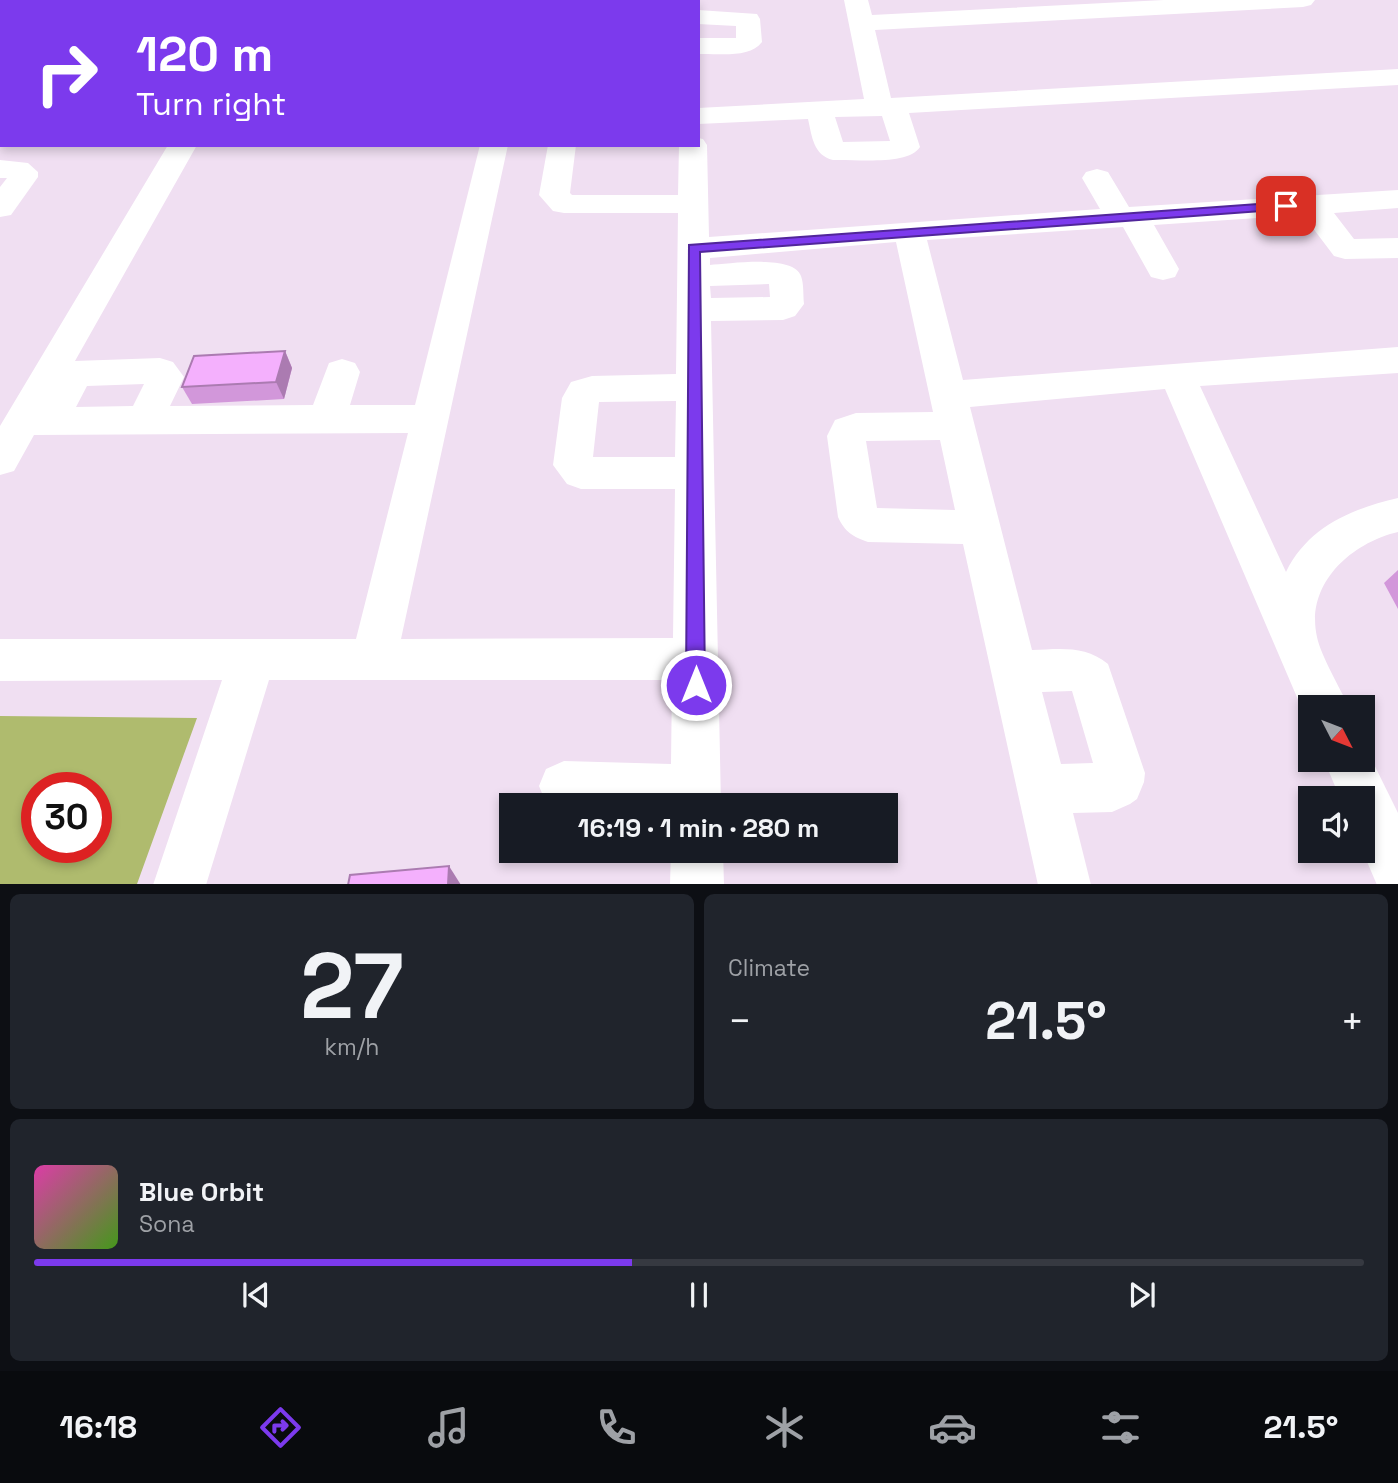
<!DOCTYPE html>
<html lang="en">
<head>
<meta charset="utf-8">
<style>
  :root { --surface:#171b24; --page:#20242c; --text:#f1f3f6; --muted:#9ea1a6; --line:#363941; --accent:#7c3aed }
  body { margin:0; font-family:"Space Grotesk",sans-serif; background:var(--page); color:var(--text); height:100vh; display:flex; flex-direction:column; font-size:26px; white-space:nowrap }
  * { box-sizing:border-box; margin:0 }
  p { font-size:23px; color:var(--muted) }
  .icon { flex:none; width:38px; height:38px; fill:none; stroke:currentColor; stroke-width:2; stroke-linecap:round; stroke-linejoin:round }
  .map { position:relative; height:884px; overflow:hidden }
  .panel { display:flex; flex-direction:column; gap:10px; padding:10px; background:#0d0f14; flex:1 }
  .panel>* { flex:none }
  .guide { position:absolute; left:0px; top:0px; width:700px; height:147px; box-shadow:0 4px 10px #0003; background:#7c3aed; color:#fff; overflow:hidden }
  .needle { width:46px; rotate:132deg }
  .fabs { position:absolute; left:1298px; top:695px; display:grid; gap:14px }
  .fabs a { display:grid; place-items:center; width:77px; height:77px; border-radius:0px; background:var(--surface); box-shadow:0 4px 10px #0003; font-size:35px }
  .speed { position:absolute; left:21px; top:772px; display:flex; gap:14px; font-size:35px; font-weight:700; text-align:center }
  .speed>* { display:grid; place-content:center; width:91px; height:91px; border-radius:50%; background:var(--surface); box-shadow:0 4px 10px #0003; line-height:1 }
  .speed .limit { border:10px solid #d22; background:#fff; color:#111 }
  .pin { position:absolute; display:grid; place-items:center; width:60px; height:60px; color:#fff; margin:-30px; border-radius:14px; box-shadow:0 4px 10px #0006 }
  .me { position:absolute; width:77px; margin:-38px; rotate:0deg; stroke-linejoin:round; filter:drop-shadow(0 0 5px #0008) }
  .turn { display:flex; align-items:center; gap:24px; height:147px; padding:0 21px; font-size:32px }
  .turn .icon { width:91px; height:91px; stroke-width:2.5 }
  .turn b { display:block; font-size:49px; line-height:60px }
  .big { font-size:52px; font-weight:700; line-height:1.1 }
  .panel .card { flex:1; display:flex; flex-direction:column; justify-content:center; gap:10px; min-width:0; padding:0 24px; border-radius:10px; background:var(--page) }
  .panel .dial { align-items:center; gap:0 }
  .dial b { font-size:91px; line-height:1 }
  .song { display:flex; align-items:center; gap:21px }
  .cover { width:84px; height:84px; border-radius:10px; background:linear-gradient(135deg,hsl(320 70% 55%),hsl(100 70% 35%)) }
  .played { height:7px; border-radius:4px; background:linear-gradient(90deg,var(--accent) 45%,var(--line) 45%) }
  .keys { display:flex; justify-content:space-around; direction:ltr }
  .heat { display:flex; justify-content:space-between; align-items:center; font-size:38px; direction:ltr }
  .panel .tiles { flex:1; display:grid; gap:10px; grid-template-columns:1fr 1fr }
  .card:last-child { grid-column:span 2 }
  .trip { position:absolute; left:499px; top:793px; width:399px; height:70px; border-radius:0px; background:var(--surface); box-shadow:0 4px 10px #0003; font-weight:700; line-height:70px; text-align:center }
  .dock { display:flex; height:112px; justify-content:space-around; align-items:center; background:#090b0e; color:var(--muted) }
  .dock .icon { width:49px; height:49px }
  .dock .selected { color:var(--accent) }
  .dock b { font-size:32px; color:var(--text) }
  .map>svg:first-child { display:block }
</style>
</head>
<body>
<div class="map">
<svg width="1398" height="885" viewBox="0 0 1398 885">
  <rect width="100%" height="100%" fill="#f0dff2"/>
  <path fill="#afbb6e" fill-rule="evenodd" d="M 0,716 L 197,718 L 137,884 L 0,884 ZM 37,788 L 96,788 L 96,847 L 37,847 Z"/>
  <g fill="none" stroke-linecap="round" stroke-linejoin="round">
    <g fill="#fff" fill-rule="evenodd">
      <polygon points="94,0 119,0 93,2"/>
      <polygon points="256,0 280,0 255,2"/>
      <polygon points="517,0 541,0 516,2"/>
      <path d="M 844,0 L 868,0 L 872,15 L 1164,0 L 1315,0 L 1311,5 L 1303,7 L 875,30 L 891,98 L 1398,69 L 1398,85 L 909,113 L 920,147 C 908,166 855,159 833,160 C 813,155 812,136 808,119 L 698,124 L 698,108 L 864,99 ZM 882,116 L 890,141 L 843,142 L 835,117 Z"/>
      <path d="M 698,10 L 757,14 L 760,19 L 762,42 C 750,59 717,53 698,54 L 698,38 L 736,38 L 736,26 L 698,24 Z"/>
      <rect x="0" y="90" width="2" height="16"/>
      <polygon points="0,122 2,122 0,140"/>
      <path d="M 698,138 L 703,139 L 707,145 L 709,237 L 1100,209 L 1082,178 L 1086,172 L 1097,169 L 1108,172 L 1129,207 L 1398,190 L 1398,208 L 1334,213 L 1354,239 L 1398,238 L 1398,258 L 1345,259 L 1334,256 L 1303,215 L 1154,225 L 1179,269 L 1175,277 L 1163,280 L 1151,277 L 1123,227 L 927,240 L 963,380 L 1398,347 L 1398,373 L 1200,386 L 1286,572 C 1308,527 1351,509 1398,498 L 1398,532 C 1351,543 1305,584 1317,637 C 1321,656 1340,688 1349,707 L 1311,707 L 1311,724 L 1308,723 L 1165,389 L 970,407 L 1032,650 C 1060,649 1085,645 1108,664 L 1145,773 L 1144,782 L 1137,799 L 1130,804 L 1112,812 L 1073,813 L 1091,885 L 1038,885 L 963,544 L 868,542 C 853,537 845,532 838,517 L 827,436 L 835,420 L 856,413 L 933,412 L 896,242 L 710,258 L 710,265 C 729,264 794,254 801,276 C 804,284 803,295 804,304 L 795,316 L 783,320 L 711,321 L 721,805 L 550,805 L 546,803 L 539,786 L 546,769 L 564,761 L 671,764 L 672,680 L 269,680 L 206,885 L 153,885 L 222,680 L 0,681 L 0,639 L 356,639 L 408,433 L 34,435 L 14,471 L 0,475 L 0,426 L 168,145 L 197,145 L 75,361 L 160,358 L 173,362 L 184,377 L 170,406 L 313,405 L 329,363 L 342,359 L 355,363 L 360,372 L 350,405 L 415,405 L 480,145 L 508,145 L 401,639 L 673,638 L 675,489 L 581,489 L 567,484 L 553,465 L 562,398 L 571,382 L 592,376 L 676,374 L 678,213 L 564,213 L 553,211 L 539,195 L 548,145 L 576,145 L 570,193 L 572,195 L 678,195 L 679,145 L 698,145 ZM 769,284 L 770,297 L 711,298 L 710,286 ZM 144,384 L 133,406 L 76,407 L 87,386 ZM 676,401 L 675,457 L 593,457 L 599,402 ZM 940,440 L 955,510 L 877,508 L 866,441 ZM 1072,691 L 1093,763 L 1061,764 L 1042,692 Z"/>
      <polygon points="0,160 28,163 38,172 38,177 11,215 0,217 0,187 7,178 0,178"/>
      <polygon points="1363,742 1398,813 1398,885 1377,885 1362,850 1363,798 1340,798 1324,760 1363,760"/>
      <polygon points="671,850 723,850 724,885 670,885"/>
    </g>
  </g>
  <g fill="#d297da">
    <polygon points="285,351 292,368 284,399 192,404 182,387"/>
    <polygon points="1398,570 1398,609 1384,583"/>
  </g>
  <g fill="#ab7bb1">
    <polygon points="285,351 292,368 284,399 276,382"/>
    <polygon points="449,866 461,885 448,885"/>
  </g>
  <g fill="#f4b0fd" stroke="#ab7bb1" stroke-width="2">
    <polygon points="285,351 276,382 182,387 194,356"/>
    <polygon points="449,866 448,885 348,885 350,875"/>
  </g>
  <polygon fill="#7c3aed" stroke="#51269a" stroke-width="2" points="1286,202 1292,206 1290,209 700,252 705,685 703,691 696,694 689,691 686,685 689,245"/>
</svg>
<div class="fabs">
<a><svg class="needle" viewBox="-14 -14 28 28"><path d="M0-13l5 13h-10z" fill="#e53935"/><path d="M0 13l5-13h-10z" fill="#9ea1a6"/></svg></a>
<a><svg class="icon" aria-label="sound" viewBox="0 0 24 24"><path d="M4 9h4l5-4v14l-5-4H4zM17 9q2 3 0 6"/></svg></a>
</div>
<div class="speed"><div class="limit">30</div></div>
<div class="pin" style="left:1286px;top:206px;background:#d93025"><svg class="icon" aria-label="arrive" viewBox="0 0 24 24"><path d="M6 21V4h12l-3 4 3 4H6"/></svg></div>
<svg class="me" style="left:696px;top:685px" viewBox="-20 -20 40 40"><circle r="17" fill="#7c3aed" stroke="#fff" stroke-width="3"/><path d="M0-11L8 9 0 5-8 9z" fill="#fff"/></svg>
<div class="trip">16:19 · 1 min · 280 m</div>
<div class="guide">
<div class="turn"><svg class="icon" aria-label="right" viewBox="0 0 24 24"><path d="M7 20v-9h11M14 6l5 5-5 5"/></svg><div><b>120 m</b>Turn right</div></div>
</div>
</div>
<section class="panel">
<div class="tiles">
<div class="card dial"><b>27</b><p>km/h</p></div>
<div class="card"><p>Climate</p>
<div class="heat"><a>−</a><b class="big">21.5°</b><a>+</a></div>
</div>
<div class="card">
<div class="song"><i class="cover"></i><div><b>Blue Orbit</b><p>Sona</p></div></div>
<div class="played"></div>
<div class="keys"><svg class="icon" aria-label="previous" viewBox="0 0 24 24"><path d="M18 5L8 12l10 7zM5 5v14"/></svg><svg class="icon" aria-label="pause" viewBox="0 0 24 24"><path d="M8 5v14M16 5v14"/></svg><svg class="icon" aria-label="next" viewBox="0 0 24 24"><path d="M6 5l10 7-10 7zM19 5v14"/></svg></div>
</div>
</div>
</section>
<nav class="dock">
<b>16:18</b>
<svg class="icon selected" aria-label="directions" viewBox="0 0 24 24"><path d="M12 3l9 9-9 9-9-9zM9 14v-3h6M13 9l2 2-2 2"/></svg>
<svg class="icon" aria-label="music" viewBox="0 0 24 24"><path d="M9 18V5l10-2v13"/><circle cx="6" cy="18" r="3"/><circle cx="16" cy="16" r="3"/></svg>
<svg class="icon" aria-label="phone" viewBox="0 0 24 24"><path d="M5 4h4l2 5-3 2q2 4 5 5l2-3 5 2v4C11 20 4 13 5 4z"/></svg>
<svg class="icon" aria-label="climate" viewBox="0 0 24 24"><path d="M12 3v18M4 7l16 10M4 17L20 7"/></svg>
<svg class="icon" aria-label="car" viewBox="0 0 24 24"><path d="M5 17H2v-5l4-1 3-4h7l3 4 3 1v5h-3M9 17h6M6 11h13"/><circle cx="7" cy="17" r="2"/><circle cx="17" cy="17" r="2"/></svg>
<svg class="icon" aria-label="filters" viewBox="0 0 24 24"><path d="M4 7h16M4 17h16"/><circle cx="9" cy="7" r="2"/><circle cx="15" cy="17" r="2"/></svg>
<b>21.5°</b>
</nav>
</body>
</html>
